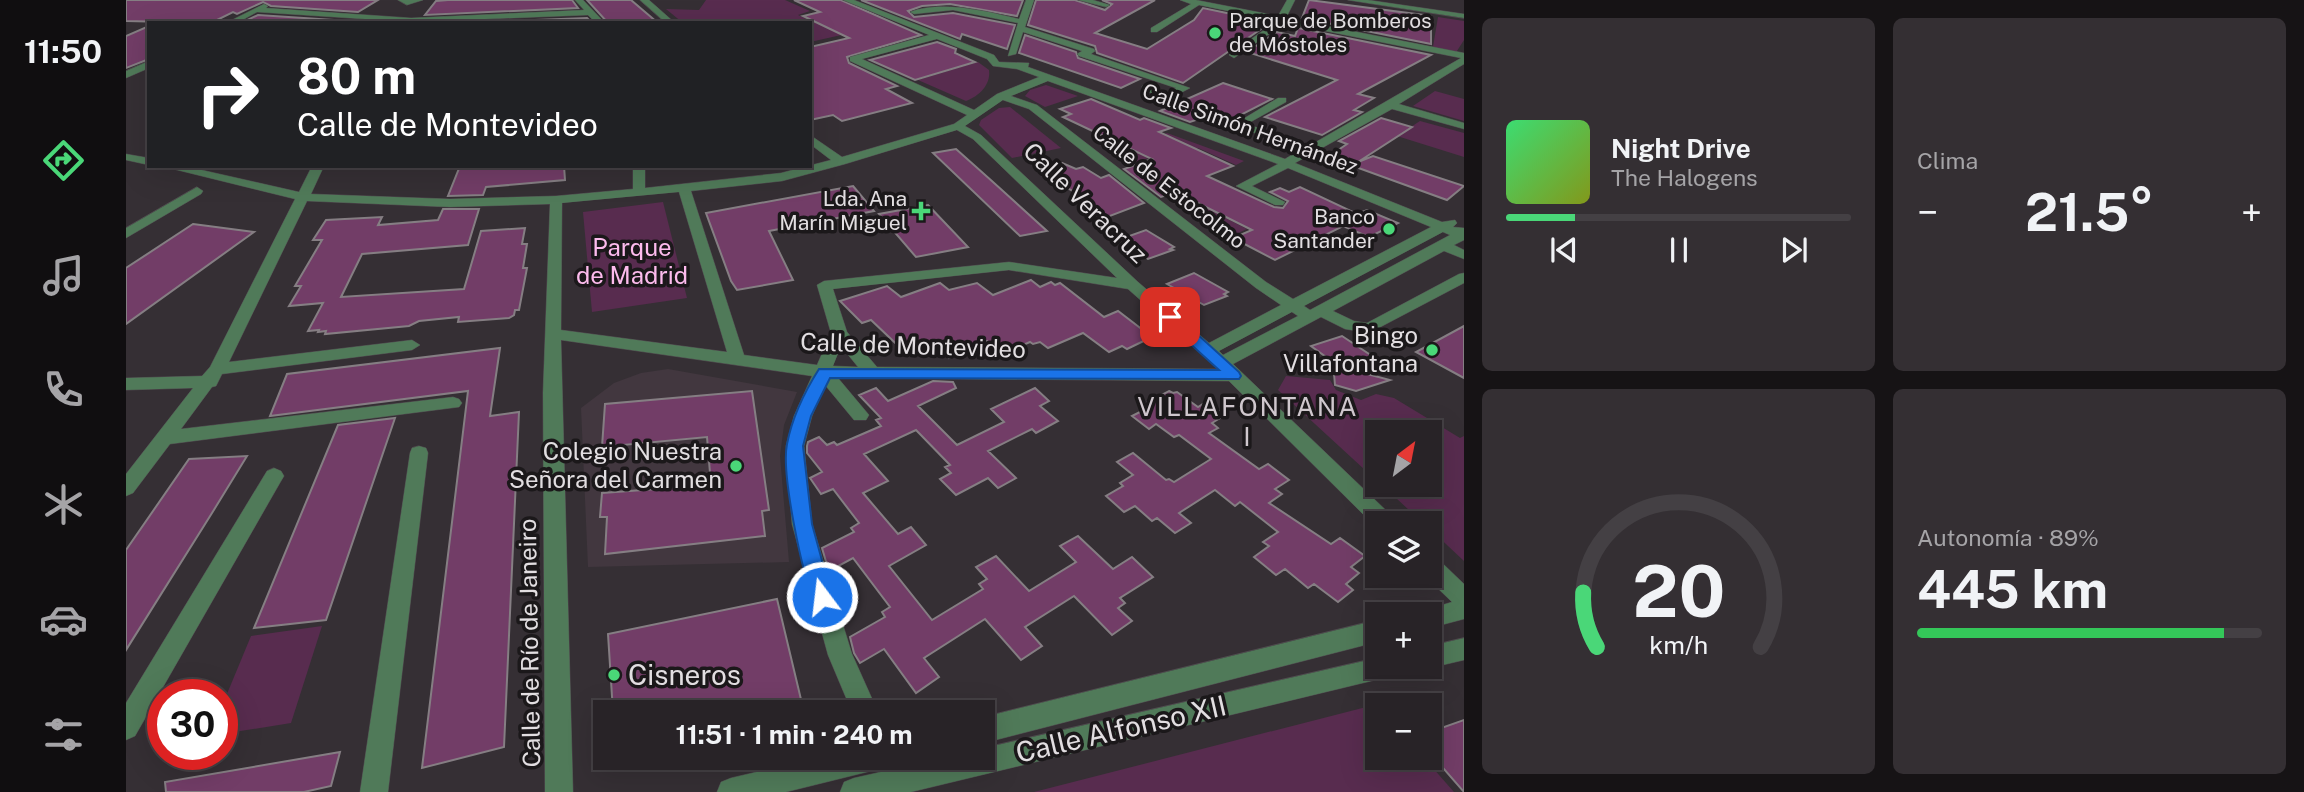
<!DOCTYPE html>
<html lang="es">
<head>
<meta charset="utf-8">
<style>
  :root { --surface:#282327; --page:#342f33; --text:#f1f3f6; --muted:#a5a4a7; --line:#444044; --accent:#4ad778 }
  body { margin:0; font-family:"Public Sans",sans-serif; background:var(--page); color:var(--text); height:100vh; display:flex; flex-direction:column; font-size:26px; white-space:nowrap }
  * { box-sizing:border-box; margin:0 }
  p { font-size:23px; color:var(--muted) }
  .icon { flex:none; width:38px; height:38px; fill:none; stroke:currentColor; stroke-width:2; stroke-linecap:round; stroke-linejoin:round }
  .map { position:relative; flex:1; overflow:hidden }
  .side { display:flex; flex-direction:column; gap:18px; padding:18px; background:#161315; width:840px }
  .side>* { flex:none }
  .banner { position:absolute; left:21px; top:21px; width:665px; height:147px; border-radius:0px; box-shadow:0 7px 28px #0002,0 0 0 2px var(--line); background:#202124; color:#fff; overflow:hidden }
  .needle { width:46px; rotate:32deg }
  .controls { position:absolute; left:1239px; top:420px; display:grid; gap:14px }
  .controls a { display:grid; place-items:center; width:77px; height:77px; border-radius:0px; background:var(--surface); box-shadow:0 7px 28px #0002,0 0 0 2px var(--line); font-size:35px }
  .speed { position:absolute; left:21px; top:679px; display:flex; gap:14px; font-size:35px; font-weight:700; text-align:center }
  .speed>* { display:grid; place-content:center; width:91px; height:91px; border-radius:50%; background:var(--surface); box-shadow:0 7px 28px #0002,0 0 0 2px var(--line); line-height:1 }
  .speed .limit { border:10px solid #d22; background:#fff; color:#111 }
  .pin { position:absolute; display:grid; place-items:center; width:60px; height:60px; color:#fff; margin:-30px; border-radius:14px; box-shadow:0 4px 10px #0006 }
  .me { position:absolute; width:77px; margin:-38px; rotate:345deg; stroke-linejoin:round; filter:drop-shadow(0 0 5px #0008) }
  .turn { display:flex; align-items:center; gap:24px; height:147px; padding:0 35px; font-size:32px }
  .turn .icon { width:91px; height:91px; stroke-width:2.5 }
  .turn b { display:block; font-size:49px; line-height:60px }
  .big { font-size:52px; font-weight:700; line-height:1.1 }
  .side .widget { flex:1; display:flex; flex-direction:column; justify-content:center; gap:10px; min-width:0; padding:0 24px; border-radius:10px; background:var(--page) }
  .side .dial { align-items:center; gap:0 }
  .dial svg { height:182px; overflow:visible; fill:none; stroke:var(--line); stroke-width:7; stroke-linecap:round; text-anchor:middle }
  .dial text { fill:var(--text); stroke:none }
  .song { display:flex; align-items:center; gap:21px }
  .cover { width:84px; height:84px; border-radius:10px; background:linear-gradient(135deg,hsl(140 70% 55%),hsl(70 70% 35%)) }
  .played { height:7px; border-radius:4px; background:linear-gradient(90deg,var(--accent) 20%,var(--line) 20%) }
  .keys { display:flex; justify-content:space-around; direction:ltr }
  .heat { display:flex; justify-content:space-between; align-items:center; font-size:38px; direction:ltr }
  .charge { height:10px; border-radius:5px; background:linear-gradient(90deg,#34c759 89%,var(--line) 0) }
  .side .tiles { flex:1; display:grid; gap:18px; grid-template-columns:repeat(2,1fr) }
  .trip { position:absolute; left:467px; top:700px; width:402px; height:70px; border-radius:0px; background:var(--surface); box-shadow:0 7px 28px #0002,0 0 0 2px var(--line); font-weight:700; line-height:70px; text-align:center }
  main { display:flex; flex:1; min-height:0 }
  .menu { display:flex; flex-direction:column; width:126px; justify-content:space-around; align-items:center; background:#100e10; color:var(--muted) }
  .menu .icon { width:49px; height:49px }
  .menu .selected { color:var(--accent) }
  .menu b { font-size:32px; color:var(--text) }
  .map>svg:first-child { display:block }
</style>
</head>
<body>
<main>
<nav class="menu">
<b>11:50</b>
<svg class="icon selected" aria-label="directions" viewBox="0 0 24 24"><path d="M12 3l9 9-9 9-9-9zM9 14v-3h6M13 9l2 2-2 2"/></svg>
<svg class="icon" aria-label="music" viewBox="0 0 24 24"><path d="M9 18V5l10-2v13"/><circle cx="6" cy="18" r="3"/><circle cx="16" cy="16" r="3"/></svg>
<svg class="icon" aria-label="phone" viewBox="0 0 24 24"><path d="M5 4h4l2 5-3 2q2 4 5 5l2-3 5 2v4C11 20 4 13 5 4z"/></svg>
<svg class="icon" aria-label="climate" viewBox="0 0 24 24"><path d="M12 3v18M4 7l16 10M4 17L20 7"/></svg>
<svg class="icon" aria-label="car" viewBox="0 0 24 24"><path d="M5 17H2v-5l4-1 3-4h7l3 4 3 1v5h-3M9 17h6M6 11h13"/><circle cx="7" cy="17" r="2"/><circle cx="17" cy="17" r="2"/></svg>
<svg class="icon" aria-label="filters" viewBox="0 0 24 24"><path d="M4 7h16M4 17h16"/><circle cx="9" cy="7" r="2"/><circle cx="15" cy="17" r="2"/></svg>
</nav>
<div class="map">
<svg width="1338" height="792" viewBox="0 0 1338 792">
  <rect width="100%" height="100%" fill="#352f34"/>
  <polygon fill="#42373f" points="542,369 671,392 658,425 654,456 663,562 462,567 455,408 488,383 515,373"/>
  <g fill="#582c4f">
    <polygon points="580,0 659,0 684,11 672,15 692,24 719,20 738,30 684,42 684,23 557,23 540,9 573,10"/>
    <polygon points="1312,17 1338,21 1338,40 1329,54 1307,47"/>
    <path d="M 852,62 L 863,70 C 865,85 853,96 840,101 L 792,80 Z"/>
    <polygon points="920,85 952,96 919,107 899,96 904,90"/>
    <polygon points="1309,91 1338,99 1338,121 1287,106"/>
    <polygon points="884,107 935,148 886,158 853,125 855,120 873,108"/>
    <polygon points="1294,121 1338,133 1338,157 1271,136"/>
    <polygon points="1041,133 1118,161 1110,165 1072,148 1052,155 1042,151 1005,164 987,151"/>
    <polygon points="1051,193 1121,229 1103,237 1045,194"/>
    <polygon points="537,202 561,298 466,312 457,212"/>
    <polygon points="1160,376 1204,380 1210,390 1235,400 1250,394 1268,398 1334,438 1338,436 1338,561 1304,529 1304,523 1297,523 1256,485 1304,485 1304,432 1251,432 1251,481 1152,390"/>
    <polygon points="196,626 165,723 96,734 96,706 125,636"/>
    <polygon points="1252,704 1251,758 1298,758 1328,792 908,792"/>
  </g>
  <g fill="#723d67" stroke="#857e83" stroke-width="2">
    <polygon points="0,0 252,0 232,12 145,6 137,2 111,14 107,12 85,23 0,21"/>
    <polygon points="322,0 446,0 452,8 299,15 310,1"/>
    <polygon points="461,0 505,0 532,23 482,23"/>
    <polygon points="668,0 715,0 795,35 721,57 723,63 771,86 760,89 786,103 716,121 707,115 684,120 684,47 723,38 677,16 694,12"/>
    <polygon points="735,0 897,0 891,16 824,4 796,6 782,11 788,17 827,13 889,25 881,49 836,34 834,39"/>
    <polygon points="910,0 949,0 979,10 986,4 976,0 1029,0 969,33 1021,49 1068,20 1077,8 1115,16 1110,23 1135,29 1057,83 971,53 969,46 902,25"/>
    <polygon points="1183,0 1305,16 1305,44 1176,18"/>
    <polygon points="132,15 254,23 126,23 121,20"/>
    <polygon points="461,18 466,23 332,23"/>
    <polygon points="23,26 23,59 0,68 0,36"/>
    <polygon points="1172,28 1305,55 1232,94 1248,98 1228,110 1236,112 1196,135 1139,117 1211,80 1121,52 1151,32 1169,36"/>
    <polygon points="899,35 950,52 952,58 1014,79 995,88 893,53"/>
    <polygon points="811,42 830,49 829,53 849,62 789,80 744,60"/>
    <polygon points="1097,83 1146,99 1101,122 1075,114 1073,119 1064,122 1034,111"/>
    <polygon points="965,99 1014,120 1018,118 1045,128 1033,132 1107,166 1081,176 1148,207 1157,208 1162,201 1144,192 1154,188 1163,192 1174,187 1231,214 1241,210 1272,223 1243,237 1217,226 1149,260 1107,238 1126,230 1050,192 1035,197 998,169 1026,159 937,117 945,114 934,109"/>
    <polygon points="1255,118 1286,127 1232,162 1247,156 1338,186 1321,200 1202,157 1221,144 1213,141"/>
    <polygon points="830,149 867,182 921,231 894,236 807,153"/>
    <polygon points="936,163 950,169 957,167 975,178 983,175 1018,203 976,219 949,202 960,199 911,170"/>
    <polygon points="334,166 438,166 439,180 360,187 357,195 322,196"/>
    <polygon points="727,186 748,211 643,231 667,280 611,290 605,281 580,213"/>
    <polygon points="802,205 821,225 842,247 790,257 753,214"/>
    <polygon points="317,209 353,209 342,245 236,254 215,297 338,289 355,231 399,228 396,244 401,244 397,268 401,268 393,310 389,310 388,315 383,318 332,322 333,317 293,321 283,326 199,334 200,331 192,332 193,330 182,331 197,303 163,306 175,286 169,286 196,240 187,240 200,220 256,217 252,225 312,220"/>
    <polygon points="67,224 128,232 0,324 0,268"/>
    <polygon points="1020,230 1048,247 1044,249 1047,250 1022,259 992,240"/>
    <polygon points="1068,273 1102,292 1098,294 1101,296 1078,305 1041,284"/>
    <polygon points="905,280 914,287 925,282 929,285 934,283 978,317 992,311 1026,337 1001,349 996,346 983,352 957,333 922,348 914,342 907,344 904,342 876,354 861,341 823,358 810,346 783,356 745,320 736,323 714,301 761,286 775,297 814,283 823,290 851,283 867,295"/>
    <polygon points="1338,326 1338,378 1290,352"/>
    <polygon points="1216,336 1246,356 1215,367 1264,380 1230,391 1209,385 1207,362 1185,346"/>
    <polygon points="374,348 364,416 393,412 378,747 296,768 342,391 144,416 161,374"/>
    <polygon points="807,381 827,382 830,388 792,406 831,445 878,422 865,409 909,388 923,401 914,406 932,421 910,433 906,429 862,451 890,478 872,488 862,478 830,495 814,479 825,473 819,467 824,465 790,430 738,454 762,481 737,493 772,534 785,527 800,545 763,566 806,620 857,589 853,584 861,579 850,567 870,556 903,591 950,562 934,546 952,536 987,569 1006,557 1027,577 994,598 999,603 992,608 1006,621 986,635 948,596 899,627 916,646 895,660 859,619 798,658 813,677 790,693 758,649 734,663 728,653 724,637 759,617 756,612 764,607 727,558 705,570 701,565 696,548 728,532 725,528 733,523 707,489 695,494 684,478 696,472 681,453 681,446 682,442 693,437 701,445 708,442 711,445 755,426 750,420 755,418 733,395 750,388 762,401"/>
    <polygon points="626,391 643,510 636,511 639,536 479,554 481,517 474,517 476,493 585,485 581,437 476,447 479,404"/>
    <polygon points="1043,391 1047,393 1051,392 1072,407 1080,402 1099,415 1086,423 1092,428 1083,433 1133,469 1142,464 1163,480 1149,489 1156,494 1143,503 1205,544 1214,538 1239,556 1225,567 1233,573 1220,584 1227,590 1212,602 1188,584 1182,588 1159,569 1150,575 1128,557 1143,546 1137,542 1152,532 1114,502 1109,506 1089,490 1053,513 1065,523 1049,533 1031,518 1026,521 1009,506 998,512 980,496 997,486 994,483 1007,475 991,462 1007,453 1040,480 1043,479 1048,482 1085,459 1053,435 1048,437 1030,424 1023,429 1006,416 1020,409 1016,405"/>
    <polygon points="269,418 200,620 128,628 212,425"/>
    <polygon points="121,456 86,513 0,650 0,550 63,459"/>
    <polygon points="651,599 678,712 487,712 482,634"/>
    <polygon points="1338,720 1338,792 1304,753 1304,732"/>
    <polygon points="214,752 205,786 178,792 40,792 39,782"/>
  </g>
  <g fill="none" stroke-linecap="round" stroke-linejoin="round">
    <g stroke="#514b50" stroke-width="1">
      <g id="minor">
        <polygon points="272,0 297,0 281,5"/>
        <polygon points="449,0 457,0 479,23 470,23 462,15 285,22 131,12 111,23 100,23 138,4 142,6 140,8 285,18 458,10"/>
        <polygon points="514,0 523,0 549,23 540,23"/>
        <path d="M 717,0 L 728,0 L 868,55 L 873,62 L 903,63 L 902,67 L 1159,159 L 1174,150 L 1107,125 L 1152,98 L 1160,98 L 1160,102 L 1121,124 L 1183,146 L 1335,58 L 1159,23 L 1108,58 L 1103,55 L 1105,53 L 1151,21 L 1073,5 L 1031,32 L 1025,32 L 1025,28 L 1065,4 L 1054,0 L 1070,0 L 1152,16 L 1161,0 L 1169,0 L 1160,18 L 1338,53 L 1338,64 L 1273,104 L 1338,123 L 1338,129 L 1266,109 L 1169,163 L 1316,222 L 1329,220 L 1331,223 L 1327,227 L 1338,228 L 1338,240 L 1328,245 L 1338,250 L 1338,259 L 1318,251 L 1207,311 L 1228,321 L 1241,323 L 1333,274 L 1338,273 L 1338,283 L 1243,333 L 1219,329 L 1195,317 L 1107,364 L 1267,517 L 1270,523 L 1251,523 L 1251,528 L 1103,381 L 712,378 L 743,415 L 740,420 L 728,420 L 699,385 L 686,416 L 678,446 L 686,524 L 726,654 L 752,712 L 726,712 L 702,655 L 666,524 L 660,446 L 668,416 L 686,376 L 435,340 L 447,792 L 419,792 L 417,393 L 424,204 L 324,207 L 181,201 L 103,362 L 286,340 L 294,345 L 286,350 L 96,374 L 90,386 L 86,387 L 55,429 L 327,397 L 333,399 L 336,403 L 333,407 L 44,444 L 7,493 L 0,496 L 0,474 L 67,388 L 0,390 L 0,378 L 76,376 L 84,367 L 169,199 L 35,166 L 58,166 L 173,192 L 186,166 L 198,166 L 185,194 L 324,199 L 430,196 L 507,189 L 507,166 L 519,166 L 519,188 L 655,173 L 705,160 L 684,144 L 684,135 L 716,157 L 828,124 L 841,115 L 724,61 L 724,57 L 803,35 ZM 811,39 L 861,59 L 867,66 L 891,69 L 913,77 L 871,94 L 848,110 L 736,59 ZM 922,81 L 1152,164 L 1110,186 L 1149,205 L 1157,205 L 1159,202 L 1126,186 L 1162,168 L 1305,227 L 1167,299 L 1140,282 L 911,105 L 885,96 ZM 877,100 L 903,109 L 1130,288 L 1155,305 L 1083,343 L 1012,282 L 855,135 L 839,126 ZM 831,130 L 847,139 L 991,278 L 883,262 L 698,281 L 691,285 L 705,333 L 691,365 L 618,355 L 565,191 L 656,181 L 719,164 ZM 553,192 L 601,352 L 435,330 L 436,203 ZM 1317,232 L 1324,235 L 1184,310 L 1178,306 ZM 883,270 L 1002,289 L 1092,369 L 751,367 L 721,332 L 707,289 ZM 1166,312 L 1172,316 L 1097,355 L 1093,351 ZM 715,346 L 732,367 L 707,366 Z"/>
        <path d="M 900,0 L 908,0 L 899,27 L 968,49 L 969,51 L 965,54 L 1064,88 L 1043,99 L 1016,90 L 1016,86 L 1019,85 L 1042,92 L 1050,88 L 953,56 L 951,54 L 956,51 L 897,32 L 890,54 L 882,56 L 892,23 L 827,10 L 788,14 L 784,12 C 815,0 861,11 893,19 Z"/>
        <polygon points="952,0 967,0 984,5 980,7"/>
        <polygon points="1222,0 1242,0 1338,14 1338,18"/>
        <polygon points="23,61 23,68 0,78 0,71"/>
        <polygon points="0,154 23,158 23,165 0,160"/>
        <polygon points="71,187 77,191 75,194 0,238 0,228"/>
        <polygon points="293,446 300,448 302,453 262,792 234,792 284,453 286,448"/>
        <polygon points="148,468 155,471 158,476 155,481 9,736 0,740 0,703 141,471"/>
        <polygon points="1304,557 1312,559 1338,584 1338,619 1304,628 1304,614 1294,614 1296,611 1326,602 1299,576 1304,576"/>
        <polygon points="1251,620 1251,642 858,743 858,717"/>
        <polygon points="1338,638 1338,660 1304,668 1300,667 1304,667 1304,646"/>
        <polygon points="1251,658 1251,667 1273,667 1270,675 785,792 714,792 718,782 728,778 817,758 858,758 858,748"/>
        <polygon points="691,758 758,758 754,767 745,771 660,792 591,792 595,782 605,778"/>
      </g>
    </g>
    <use href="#minor" fill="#507a59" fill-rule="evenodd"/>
  </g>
  <path fill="#1a73e8" stroke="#114b97" stroke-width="2" d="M 1044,313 L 1049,314 L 1113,372 L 1115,376 L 1113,379 L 704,378 L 685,416 L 677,446 L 686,524 L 706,597 L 703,603 L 696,606 L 689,603 C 676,575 655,473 661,444 C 666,418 679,391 693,369 L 1093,370 L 1039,321 L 1037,317 Z"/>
  <g fill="#4ad778" stroke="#1b181a" stroke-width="2.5">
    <circle cx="1089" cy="33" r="7"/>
    <path d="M791.5 200.5h7v7h7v7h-7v7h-7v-7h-7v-7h7z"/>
    <circle cx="1263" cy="229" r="7"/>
    <circle cx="1306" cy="350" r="7"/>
    <circle cx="610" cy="466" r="7"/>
    <circle cx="488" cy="675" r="7"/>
  </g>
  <g text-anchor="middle" stroke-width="7" stroke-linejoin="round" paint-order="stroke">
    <g font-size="21" fill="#e2dee1" stroke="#1b181a" text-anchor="end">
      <text x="1103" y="28" text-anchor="start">Parque de Bomberos<tspan x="1103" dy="24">de Móstoles</tspan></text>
      <text x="781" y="206">Lda. Ana<tspan x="781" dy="24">Marín Miguel</tspan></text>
      <text x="1249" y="224">Banco<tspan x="1249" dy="24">Santander</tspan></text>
    </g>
    <g font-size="21" fill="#e2dee1" stroke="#1b181a">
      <text transform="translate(1124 129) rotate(20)" y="7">Calle Simón Hernández</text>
      <text transform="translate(1043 187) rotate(38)" y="7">Calle de Estocolmo</text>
    </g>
    <g font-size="24" fill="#e2dee1" stroke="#1b181a">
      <text transform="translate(959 203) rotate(44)" y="8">Calle Veracruz</text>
      <text transform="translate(787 346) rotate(2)" y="8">Calle de Montevideo</text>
      <text transform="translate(404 643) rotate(-91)" y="8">Calle de Río de Janeiro</text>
    </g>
    <g font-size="24" fill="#fdbbed" stroke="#1b181a">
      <text x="506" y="256">Parque<tspan x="506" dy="28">de Madrid</tspan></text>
    </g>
    <g font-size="24" fill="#e2dee1" stroke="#1b181a" text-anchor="end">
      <text x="1292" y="344">Bingo<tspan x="1292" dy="28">Villafontana</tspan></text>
      <text x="596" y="460">Colegio Nuestra<tspan x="596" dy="28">Señora del Carmen</tspan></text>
    </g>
    <g font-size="26" letter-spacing="2" fill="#cfc7cd" stroke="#1b181a">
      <text x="1122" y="416">VILLAFONTANA<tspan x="1122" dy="30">I</tspan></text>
    </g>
    <g font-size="28" fill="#e2dee1" stroke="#1b181a" text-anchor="start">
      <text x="502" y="685">Cisneros</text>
    </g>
    <g font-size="28" fill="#e2dee1" stroke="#1b181a">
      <text transform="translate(995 729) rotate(-13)" y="10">Calle Alfonso XII</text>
    </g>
  </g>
</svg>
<div class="controls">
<a><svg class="needle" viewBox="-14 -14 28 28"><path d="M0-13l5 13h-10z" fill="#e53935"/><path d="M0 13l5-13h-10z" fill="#a5a4a7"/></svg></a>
<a><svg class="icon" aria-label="layers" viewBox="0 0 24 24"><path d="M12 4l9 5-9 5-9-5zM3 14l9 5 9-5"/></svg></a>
<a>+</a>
<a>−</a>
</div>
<div class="speed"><div class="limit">30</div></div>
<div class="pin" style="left:1044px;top:317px;background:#d93025"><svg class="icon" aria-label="arrive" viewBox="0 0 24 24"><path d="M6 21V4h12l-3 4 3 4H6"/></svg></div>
<svg class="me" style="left:696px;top:597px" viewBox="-20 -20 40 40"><circle r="17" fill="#1a73e8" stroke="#fff" stroke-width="3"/><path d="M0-11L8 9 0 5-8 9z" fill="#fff"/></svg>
<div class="trip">11:51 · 1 min · 240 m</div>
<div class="banner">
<div class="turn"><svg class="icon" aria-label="right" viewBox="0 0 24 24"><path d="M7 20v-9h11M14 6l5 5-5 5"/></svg><div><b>80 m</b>Calle de Montevideo</div></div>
</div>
</div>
<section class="side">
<div class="tiles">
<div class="widget">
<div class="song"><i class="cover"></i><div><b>Night Drive</b><p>The Halogens</p></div></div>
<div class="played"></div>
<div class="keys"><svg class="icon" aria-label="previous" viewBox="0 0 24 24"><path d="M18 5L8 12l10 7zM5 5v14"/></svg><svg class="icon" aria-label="pause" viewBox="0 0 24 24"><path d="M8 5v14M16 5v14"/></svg><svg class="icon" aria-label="next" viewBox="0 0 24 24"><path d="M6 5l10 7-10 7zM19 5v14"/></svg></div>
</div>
<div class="widget"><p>Clima</p>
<div class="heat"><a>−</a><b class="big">21.5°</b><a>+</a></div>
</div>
<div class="widget dial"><svg viewBox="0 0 100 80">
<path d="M14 69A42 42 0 1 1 86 69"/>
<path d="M14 69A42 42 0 0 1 8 45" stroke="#4ad778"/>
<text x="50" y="56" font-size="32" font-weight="700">20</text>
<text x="50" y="72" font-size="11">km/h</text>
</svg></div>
<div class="widget"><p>Autonomía · 89%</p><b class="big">445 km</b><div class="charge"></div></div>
</div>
</section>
</main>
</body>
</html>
